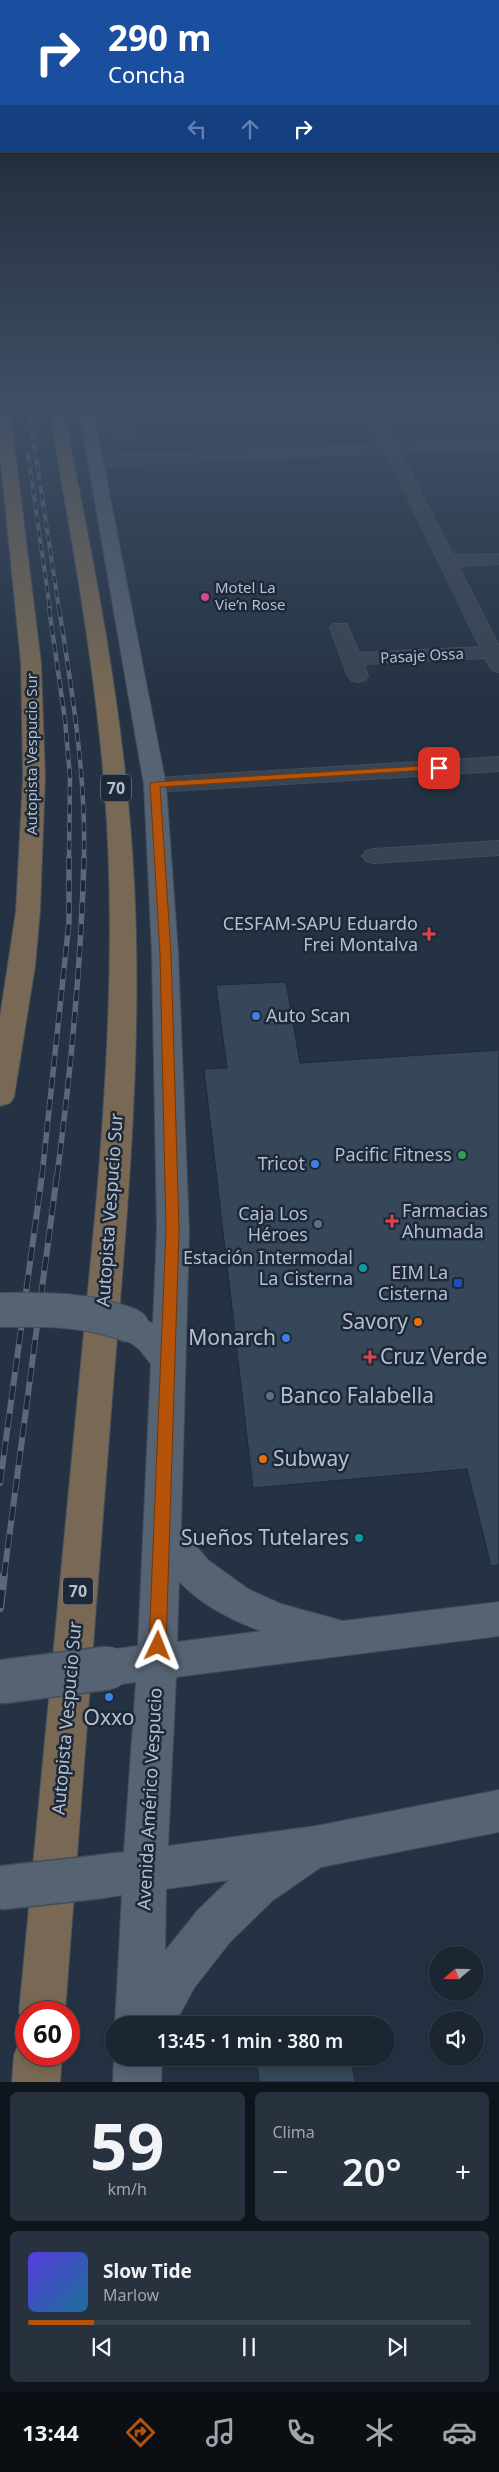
<!DOCTYPE html>
<html lang="es">
<head>
<meta charset="utf-8">
<style>
  :root { --surface:#1b2632; --page:#28323e; --text:#f1f3f6; --muted:#a0a5ac; --line:#39434d; --accent:#b45309 }
  body { margin:0; font-family:"Noto Sans",sans-serif; background:var(--page); color:var(--text); height:100vh; display:flex; flex-direction:column; font-size:19px; white-space:nowrap }
  * { box-sizing:border-box; margin:0 }
  p { font-size:16px; color:var(--muted) }
  .icon { flex:none; width:28px; height:28px; fill:none; stroke:currentColor; stroke-width:2; stroke-linecap:round; stroke-linejoin:round }
  .map { position:relative; height:2082px; overflow:hidden }
  .drawer { display:flex; flex-direction:column; gap:10px; padding:10px; background:#0f151c; flex:1 }
  .drawer>* { flex:none }
  .banner { position:absolute; left:0px; top:0px; width:500px; height:152px; box-shadow:0 2px 12px #0003,0 0 0 1px var(--line); background:#1a4fa0; color:#fff; overflow:hidden }
  .needle { width:32px; rotate:250deg }
  .fabs { position:absolute; left:429px; top:1946px; display:grid; gap:10px }
  .fabs a { display:grid; place-items:center; width:55px; height:55px; border-radius:50%; background:var(--surface); box-shadow:0 2px 12px #0003,0 0 0 1px var(--line); font-size:25px }
  .speed { position:absolute; left:15px; top:2001px; display:flex; gap:10px; font-size:25px; font-weight:700; text-align:center }
  .speed>* { display:grid; place-content:center; width:65px; height:65px; border-radius:50%; background:var(--surface); box-shadow:0 2px 12px #0003,0 0 0 1px var(--line); line-height:1 }
  .speed .limit { border:8px solid #d22; background:#fff; color:#111 }
  .pin { position:absolute; display:grid; place-items:center; width:42px; height:42px; color:#fff; margin:-21px; border-radius:10px; box-shadow:0 2px 8px #0006 }
  .me { position:absolute; width:55px; margin:-28px; rotate:2deg; stroke-linejoin:round; filter:drop-shadow(0 0 4px #0008) }
  .turn { display:flex; align-items:center; gap:18px; height:105px; padding:0 25px; font-size:22px }
  .turn .icon { width:65px; height:65px; stroke-width:2.5 }
  .turn b { display:block; font-size:35px; line-height:42px }
  .lanes { display:flex; align-items:center; height:48px; padding:0 25px; background:#0003; justify-content:center; gap:25px; direction:ltr }
  .lanes .off { opacity:.35 }
  .big { font-size:38px; font-weight:600; line-height:1.1 }
  .drawer .tile { flex:1; display:flex; flex-direction:column; justify-content:center; gap:8px; min-width:0; padding:0 18px; border-radius:8px; background:var(--page) }
  .drawer .dial { align-items:center; gap:0 }
  .dial b { font-size:65px; line-height:1 }
  .song { display:flex; align-items:center; gap:15px }
  .cover { width:60px; height:60px; border-radius:8px; background:linear-gradient(135deg,hsl(250 70% 55%),hsl(200 70% 35%)) }
  .played { height:5px; border-radius:2px; background:linear-gradient(90deg,var(--accent) 15%,var(--line) 15%) }
  .keys { display:flex; justify-content:space-around; direction:ltr }
  .heat { display:flex; justify-content:space-between; align-items:center; font-size:28px; direction:ltr }
  .drawer .tiles { flex:1; display:grid; gap:10px; grid-template-columns:1fr 1fr }
  .tile:last-child { grid-column:span 2 }
  .trip { position:absolute; left:105px; top:2016px; width:290px; height:50px; border-radius:25px; background:var(--surface); box-shadow:0 2px 12px #0003,0 0 0 1px var(--line); font-weight:600; line-height:50px; text-align:center }
  .menu { display:flex; height:80px; justify-content:space-around; align-items:center; background:#0b0f14; color:var(--muted) }
  .menu .icon { width:35px; height:35px }
  .menu .current { color:var(--accent) }
  .menu b { font-size:22px; color:var(--text) }
  .map>svg:first-child { display:block }
</style>
</head>
<body>
<div class="map">
<svg width="499" height="2082" viewBox="0 0 499 2082">
  <rect width="100%" height="100%" fill="#243243"/>
  <g fill="#354759" stroke="#1f2b3a">
    <polygon points="104,410 129,410 136,439 111,440"/>
    <polygon points="286,982 300,1063 499,1050 499,1565 491,1566 467,1469 253,1488 204,1069 227,1068 216,985"/>
    <polygon points="256,2058 351,2058 355,2082 259,2082"/>
  </g>
  <g fill="none" stroke-linecap="round" stroke-linejoin="round">
    <g stroke="#424d5c" stroke-width="2">
      <g id="street">
        <polygon points="365,410 380,410 396,444 499,439 499,449 401,453 453,555 499,554 499,564 458,566 499,646 499,672 492,670 485,658 364,664 368,676 365,680 358,682 351,680 348,676 330,628 333,624 347,624 359,653 480,647 386,453 96,466 88,461 96,456 381,444"/>
        <polygon points="499,757 499,771 155,792 147,790 144,785 147,780 155,778"/>
        <polygon points="499,841 499,855 374,863 366,861 362,856 366,851 374,849"/>
      </g>
    </g>
    <g stroke="#424d5c" stroke-width="2">
      <g id="primary">
        <path d="M 79,410 L 93,410 L 166,785 L 178,953 L 189,1230 L 181,1528 L 208,1560 L 248,1589 L 281,1604 L 343,1621 L 499,1602 L 499,1636 L 176,1677 L 168,1846 L 316,1826 L 499,1790 L 499,1832 L 321,1867 L 272,1901 L 230,1942 L 194,1988 L 174,2025 L 115,2025 L 122,1895 L 98,1899 L 82,1892 L 76,1877 L 82,1862 L 98,1855 L 124,1852 L 136,1682 L 108,1686 L 94,1681 L 88,1668 L 94,1655 L 108,1650 L 138,1646 L 151,1364 L 139,1349 L 120,1335 L 115,1326 L 120,1317 C 134,1313 141,1316 153,1324 L 157,1230 L 152,953 L 144,785 ZM 179,1581 C 201,1605 231,1620 261,1631 L 177,1642 ZM 229,1880 L 198,1910 L 165,1951 L 166,1889 Z"/>
        <polygon points="114,2058 162,2058 161,2082 113,2082"/>
      </g>
    </g>
    <g stroke="#434f5d" stroke-width="2">
      <g id="highway">
        <polygon points="0,410 10,410 41,663 45,777 40,911 35,966 14,1097 10,1103 0,1106 0,1017 16,911 23,777 21,663 0,454"/>
        <path d="M 49,410 L 63,410 C 95,566 126,723 134,882 C 143,1054 126,1227 112,1399 C 96,1603 81,1808 65,2012 L 26,2012 L 26,2029 L 19,2012 L 96,1206 C 107,1079 114,952 107,824 C 99,685 73,547 49,410 Z"/>
        <polygon points="72,410 87,410 97,422 89,427 84,425"/>
        <polygon points="26,2036 26,2055 62,2055 60,2082 12,2082 14,2055 21,2038"/>
      </g>
    </g>
    <use href="#street" fill="#384452" fill-rule="evenodd"/>
    <use href="#primary" fill="#566372" fill-rule="evenodd"/>
    <use href="#highway" fill="#796954" fill-rule="evenodd"/>
    <g stroke="#5a687a" stroke-width="4">
      <g id="rail-far4">
        <polyline points="29,410 59,609"/>
        <polyline points="27,447 50,609"/>
      </g>
    </g>
    <g stroke="#5a687a" stroke-width="4.5">
      <g id="rail-far3">
        <polyline points="49,608 65,720 70,777 69,859"/>
        <path d="M 59,608 C 72,691 86,775 84,859"/>
      </g>
    </g>
    <g stroke="#5a687a" stroke-width="5.5">
      <g id="rail-far2">
        <polyline points="42,1176 69,922 69,858"/>
        <path d="M 57,1176 C 71,1070 81,965 84,858"/>
      </g>
    </g>
    <g stroke="#5a687a" stroke-width="6">
      <g id="rail-far1">
        <polyline points="0,1483 42,1175"/>
        <polyline points="4,1576 57,1175"/>
      </g>
    </g>
    <g stroke="#5a687a" stroke-width="8">
      <polyline id="rail" points="0,1608 4,1575"/>
    </g>
    <use href="#rail-far4" stroke="#1d2938" stroke-width="2.5" stroke-dasharray="7" stroke-linecap="butt"/>
    <use href="#rail-far3" stroke="#1d2938" stroke-width="3" stroke-dasharray="9" stroke-linecap="butt"/>
    <use href="#rail-far2" stroke="#1d2938" stroke-width="4" stroke-dasharray="11" stroke-linecap="butt"/>
    <use href="#rail-far1" stroke="#1d2938" stroke-width="4.5" stroke-dasharray="14" stroke-linecap="butt"/>
    <use href="#rail" stroke="#1d2938" stroke-width="5.5" stroke-dasharray="18" stroke-linecap="butt"/>
    <g stroke="#424d5c" stroke-width="36" stroke-linecap="butt">
      <path id="primary-bridge-far1" d="M 0,1310 C 46,1309 89,1309 132,1326"/>
    </g>
    <g stroke="#424d5c" stroke-width="46" stroke-linecap="butt">
      <g id="primary-bridge">
        <polyline points="0,1682 108,1668"/>
        <polyline points="0,1888 98,1877"/>
      </g>
    </g>
    <use href="#primary-bridge-far1" stroke="#566372" stroke-width="34"/>
    <use href="#primary-bridge" stroke="#566372" stroke-width="43"/>
  </g>
  <linearGradient id="sky" x2="0" y2="1"><stop stop-color="#141c25"/><stop offset="0.58" stop-color="#3f4f66"/><stop offset="1" stop-color="#3f4f66" stop-opacity="0"/></linearGradient>
  <rect width="499" height="702" fill="url(#sky)"/>
  <polygon fill="#b45309" stroke="#753606" points="439,765 444,768 443,769 160,787 171,953 179,1230 166,1646 163,1651 158,1653 152,1651 149,1646 166,1230 160,953 150,784 155,782"/>
  <circle fill="#d1479c" stroke="#1d2938" stroke-width="2" cx="205" cy="597" r="5"/>
  <g fill="#e0444e" stroke="#1d2938" stroke-width="2">
    <path d="M426.5 926.5h5v5h5v5h-5v5h-5v-5h-5v-5h5z"/>
    <path d="M389.5 1213.5h5v5h5v5h-5v5h-5v-5h-5v-5h5z"/>
    <path d="M367.5 1349.5h5v5h5v5h-5v5h-5v-5h-5v-5h5z"/>
  </g>
  <g fill="#3f7fe0" stroke="#1d2938" stroke-width="2">
    <circle cx="256" cy="1016" r="5"/>
    <circle cx="315" cy="1164" r="5"/>
    <circle cx="286" cy="1338" r="5"/>
    <circle cx="109" cy="1697" r="5"/>
  </g>
  <circle fill="#2e9e5b" stroke="#1d2938" stroke-width="2" cx="462" cy="1155" r="5"/>
  <g fill="#5c6f8a" stroke="#1d2938" stroke-width="2">
    <circle cx="318" cy="1224" r="5"/>
    <circle cx="270" cy="1396" r="5"/>
  </g>
  <g fill="#0f9aa8" stroke="#1d2938" stroke-width="2">
    <circle cx="363" cy="1268" r="5"/>
    <circle cx="359" cy="1538" r="5"/>
  </g>
  <rect fill="#1a4fb4" stroke="#1d2938" stroke-width="2" x="453" y="1278" width="10" height="10" rx="2.5"/>
  <g fill="#e8710a" stroke="#1d2938" stroke-width="2">
    <circle cx="418" cy="1322" r="5"/>
    <circle cx="263" cy="1459" r="5"/>
  </g>
  <g text-anchor="middle" stroke-width="5" stroke-linejoin="round" paint-order="stroke">
    <g font-size="15" fill="#b5bfcd" stroke="#1d2938" text-anchor="start">
      <text x="215" y="593">Motel La<tspan x="215" dy="17">Vie’n Rose</tspan></text>
    </g>
    <g font-size="15" fill="#b5bfcd" stroke="#1d2938">
      <text transform="translate(422 656) rotate(-3)" y="5">Pasaje Ossa</text>
      <text transform="translate(32 754) rotate(-90)" y="5">Autopista Vespucio Sur</text>
    </g>
    <g fill="#1d2938" stroke="#8792a0" stroke-width="1">
      <rect x="101" y="774.5" width="30" height="27" rx="4"/>
      <rect x="63" y="1577.5" width="30" height="27" rx="4"/>
    </g>
    <g font-size="16" font-weight="bold" fill="#b5bfcd">
      <text x="116" y="794">70</text>
      <text x="78" y="1597">70</text>
    </g>
    <g font-size="18" fill="#b5bfcd" stroke="#1d2938" text-anchor="end">
      <text x="418" y="930">CESFAM-SAPU Eduardo<tspan x="418" dy="21">Frei Montalva</tspan></text>
      <text x="266" y="1022" text-anchor="start">Auto Scan</text>
      <text x="452" y="1161">Pacific Fitness</text>
      <text x="305" y="1170">Tricot</text>
      <text x="402" y="1217" text-anchor="start">Farmacias<tspan x="402" dy="21">Ahumada</tspan></text>
      <text x="308" y="1220">Caja Los<tspan x="308" dy="21">Héroes</tspan></text>
      <text x="353" y="1264">Estación Intermodal<tspan x="353" dy="21">La Cisterna</tspan></text>
      <text x="448" y="1279">EIM La<tspan x="448" dy="21">Cisterna</tspan></text>
    </g>
    <g font-size="18" fill="#b5bfcd" stroke="#1d2938">
      <text transform="translate(110 1210) rotate(-86)" y="6">Autopista Vespucio Sur</text>
      <text transform="translate(67 1718) rotate(-85)" y="6">Autopista Vespucio Sur</text>
      <text transform="translate(150 1799) rotate(-87)" y="6">Avenida Américo Vespucio</text>
    </g>
    <g font-size="21" fill="#b5bfcd" stroke="#1d2938" text-anchor="end">
      <text x="408" y="1329">Savory</text>
      <text x="276" y="1345">Monarch</text>
      <text x="380" y="1364" text-anchor="start">Cruz Verde</text>
      <text x="280" y="1403" text-anchor="start">Banco Falabella</text>
      <text x="273" y="1466" text-anchor="start">Subway</text>
      <text x="349" y="1545">Sueños Tutelares</text>
      <text x="109" y="1725" text-anchor="middle">Oxxo</text>
    </g>
  </g>
</svg>
<div class="fabs">
<a><svg class="needle" viewBox="-14 -14 28 28"><path d="M0-13l5 13h-10z" fill="#e53935"/><path d="M0 13l5-13h-10z" fill="#a0a5ac"/></svg></a>
<a><svg class="icon" aria-label="sound" viewBox="0 0 24 24"><path d="M4 9h4l5-4v14l-5-4H4zM17 9q2 3 0 6"/></svg></a>
</div>
<div class="speed"><div class="limit">60</div></div>
<div class="pin" style="left:439px;top:768px;background:#d93025"><svg class="icon" aria-label="arrive" viewBox="0 0 24 24"><path d="M6 21V4h12l-3 4 3 4H6"/></svg></div>
<svg class="me" style="left:158px;top:1646px" viewBox="-20 -20 40 40"><path d="M0-17L14 15 0 8-14 15z" fill="#b45309" stroke="#fff" stroke-width="4"/></svg>
<div class="trip">13:45 · 1 min · 380 m</div>
<div class="banner">
<div class="turn"><svg class="icon" aria-label="right" viewBox="0 0 24 24"><path d="M7 20v-9h11M14 6l5 5-5 5"/></svg><div><b>290 m</b>Concha</div></div>
<div class="lanes"><svg class="icon off" aria-label="left" viewBox="0 0 24 24"><path d="M17 20v-9H6M10 6l-5 5 5 5"/></svg><svg class="icon off" aria-label="ahead" viewBox="0 0 24 24"><path d="M12 20V5M6 11l6-6 6 6"/></svg><svg class="icon" aria-label="right" viewBox="0 0 24 24"><path d="M7 20v-9h11M14 6l5 5-5 5"/></svg></div>
</div>
</div>
<section class="drawer">
<div class="tiles">
<div class="tile dial"><b>59</b><p>km/h</p></div>
<div class="tile"><p>Clima</p>
<div class="heat"><a>−</a><b class="big">20°</b><a>+</a></div>
</div>
<div class="tile">
<div class="song"><i class="cover"></i><div><b>Slow Tide</b><p>Marlow</p></div></div>
<div class="played"></div>
<div class="keys"><svg class="icon" aria-label="previous" viewBox="0 0 24 24"><path d="M18 5L8 12l10 7zM5 5v14"/></svg><svg class="icon" aria-label="pause" viewBox="0 0 24 24"><path d="M8 5v14M16 5v14"/></svg><svg class="icon" aria-label="next" viewBox="0 0 24 24"><path d="M6 5l10 7-10 7zM19 5v14"/></svg></div>
</div>
</div>
</section>
<nav class="menu">
<b>13:44</b>
<svg class="icon current" aria-label="directions" viewBox="0 0 24 24"><path d="M12 3l9 9-9 9-9-9zM9 14v-3h6M13 9l2 2-2 2"/></svg>
<svg class="icon" aria-label="music" viewBox="0 0 24 24"><path d="M9 18V5l10-2v13"/><circle cx="6" cy="18" r="3"/><circle cx="16" cy="16" r="3"/></svg>
<svg class="icon" aria-label="phone" viewBox="0 0 24 24"><path d="M5 4h4l2 5-3 2q2 4 5 5l2-3 5 2v4C11 20 4 13 5 4z"/></svg>
<svg class="icon" aria-label="climate" viewBox="0 0 24 24"><path d="M12 3v18M4 7l16 10M4 17L20 7"/></svg>
<svg class="icon" aria-label="car" viewBox="0 0 24 24"><path d="M5 17H2v-5l4-1 3-4h7l3 4 3 1v5h-3M9 17h6M6 11h13"/><circle cx="7" cy="17" r="2"/><circle cx="17" cy="17" r="2"/></svg>
</nav>
</body>
</html>
